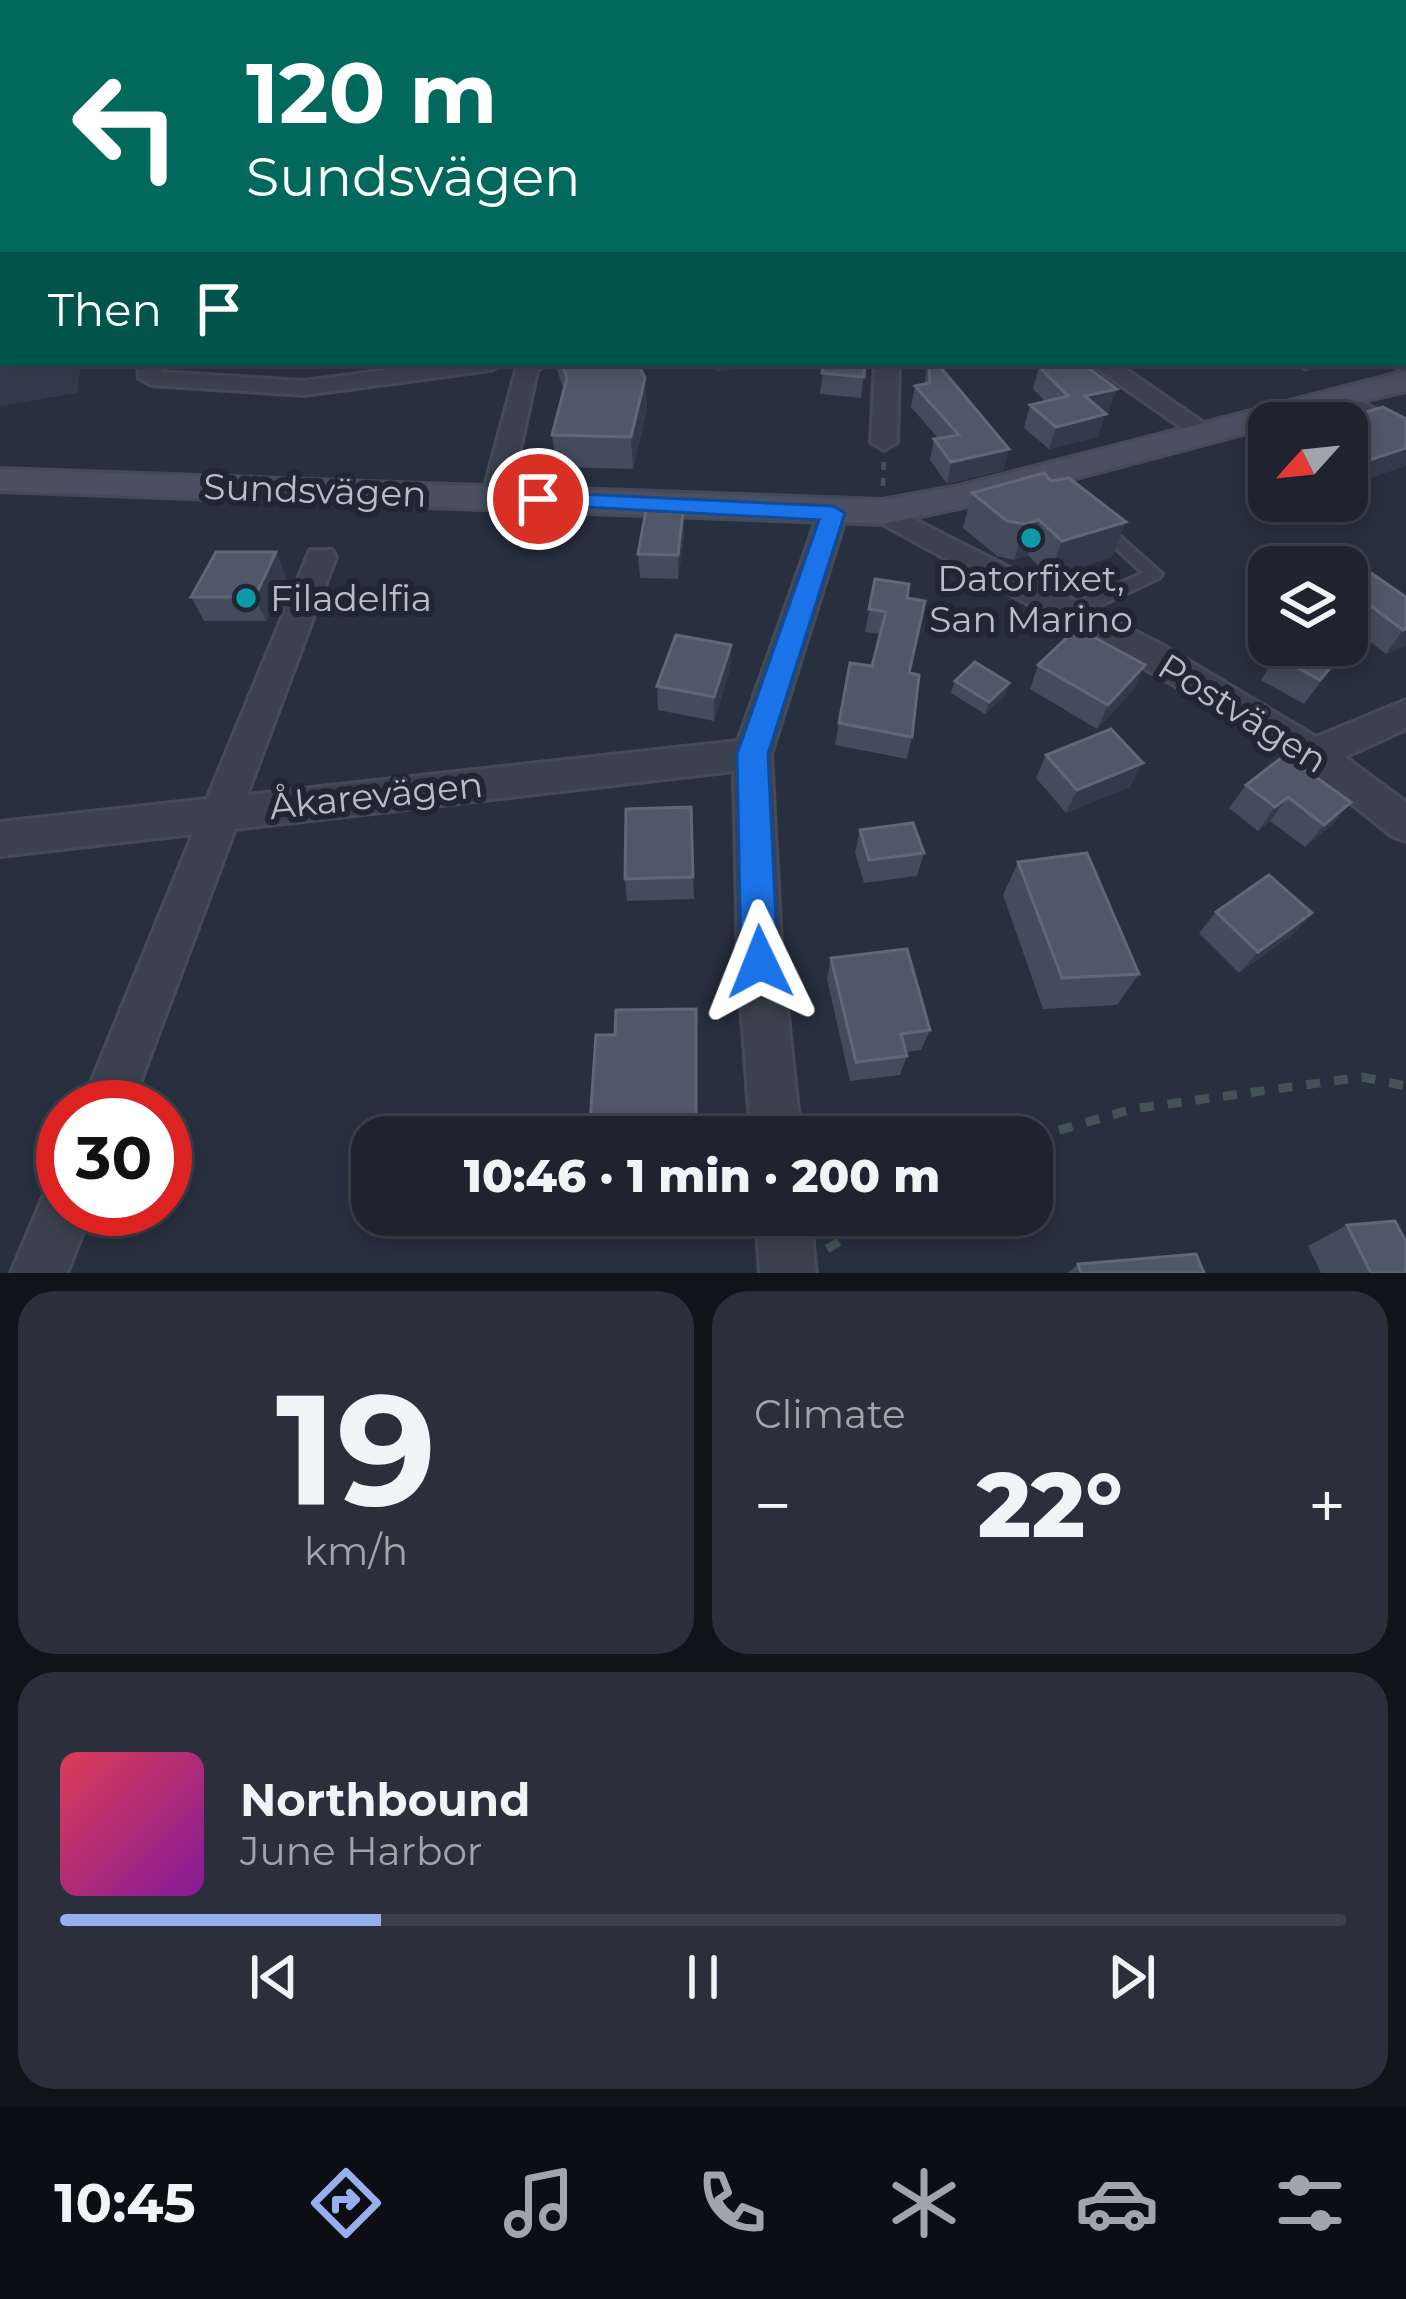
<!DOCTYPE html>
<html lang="en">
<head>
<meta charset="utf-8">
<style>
  :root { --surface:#1e232f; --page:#2b2f3b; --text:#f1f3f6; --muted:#a1a4aa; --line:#3c404b; --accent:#97afef }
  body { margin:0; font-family:Montserrat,sans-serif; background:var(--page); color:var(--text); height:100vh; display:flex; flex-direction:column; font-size:45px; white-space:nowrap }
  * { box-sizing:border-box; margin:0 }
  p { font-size:39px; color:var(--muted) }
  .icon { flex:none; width:66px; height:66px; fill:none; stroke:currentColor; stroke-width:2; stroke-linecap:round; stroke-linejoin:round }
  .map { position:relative; height:1273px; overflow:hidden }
  .sheet { display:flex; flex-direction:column; gap:18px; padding:18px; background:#10131a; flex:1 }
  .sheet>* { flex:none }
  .banner { position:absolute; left:0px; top:0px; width:1407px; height:366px; box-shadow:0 6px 18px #0003,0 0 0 3px var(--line); background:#00695c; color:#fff; overflow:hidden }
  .needle { width:78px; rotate:243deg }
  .controls { position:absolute; left:1248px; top:402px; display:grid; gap:24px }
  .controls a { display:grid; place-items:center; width:120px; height:120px; border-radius:24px; background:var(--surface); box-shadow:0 6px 18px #0003,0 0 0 3px var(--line); font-size:60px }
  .speed { position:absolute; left:36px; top:1080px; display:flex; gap:24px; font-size:60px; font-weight:700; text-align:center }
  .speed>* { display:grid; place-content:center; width:156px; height:156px; border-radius:50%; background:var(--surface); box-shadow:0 6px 18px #0003,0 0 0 3px var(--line); line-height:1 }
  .speed .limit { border:18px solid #d22; background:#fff; color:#111 }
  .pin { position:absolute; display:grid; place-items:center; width:102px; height:102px; color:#fff; margin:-51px; border:6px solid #fff; border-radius:50%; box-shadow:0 3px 12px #0007 }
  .me { position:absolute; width:132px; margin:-66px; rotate:358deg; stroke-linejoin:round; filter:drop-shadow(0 0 9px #0008) }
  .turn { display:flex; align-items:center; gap:42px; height:252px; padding:0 48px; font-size:54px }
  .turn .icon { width:156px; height:156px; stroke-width:2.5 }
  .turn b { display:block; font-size:84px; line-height:102px }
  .then { display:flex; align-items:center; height:114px; padding:0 48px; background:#0003; gap:24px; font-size:45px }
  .big { font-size:90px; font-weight:800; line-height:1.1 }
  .sheet .widget { flex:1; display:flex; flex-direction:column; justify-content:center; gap:18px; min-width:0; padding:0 42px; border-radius:36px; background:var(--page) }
  .sheet .dial { align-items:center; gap:0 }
  .dial b { font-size:156px; line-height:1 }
  .song { display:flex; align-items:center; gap:36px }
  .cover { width:144px; height:144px; border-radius:18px; background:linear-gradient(135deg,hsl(350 70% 55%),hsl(290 70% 35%)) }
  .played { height:12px; border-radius:6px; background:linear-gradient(90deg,var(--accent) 25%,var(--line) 25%) }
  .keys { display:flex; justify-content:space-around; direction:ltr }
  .heat { display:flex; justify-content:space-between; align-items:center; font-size:66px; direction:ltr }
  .sheet .tiles { flex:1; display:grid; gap:18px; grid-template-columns:1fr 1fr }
  .widget:last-child { grid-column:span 2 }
  .trip { position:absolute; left:351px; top:1116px; width:702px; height:120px; border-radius:36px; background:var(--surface); box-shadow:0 6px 18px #0003,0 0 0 3px var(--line); font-weight:800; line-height:120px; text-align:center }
  .tabs { display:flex; height:192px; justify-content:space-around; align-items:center; background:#0c0e13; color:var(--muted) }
  .tabs .icon { width:84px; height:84px }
  .tabs .selected { color:var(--accent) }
  .tabs b { font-size:54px; color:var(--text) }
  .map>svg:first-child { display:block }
</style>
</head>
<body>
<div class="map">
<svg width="1406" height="1273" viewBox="0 0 1406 1273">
  <rect width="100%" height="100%" fill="#282f3f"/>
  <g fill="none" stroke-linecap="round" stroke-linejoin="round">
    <g stroke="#454a58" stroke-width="6">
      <polygon id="lane" points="1102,523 1107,525 1162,574 1159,578 1077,616 1065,616 1063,612 1065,608 1143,573 1097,531 1095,528"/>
    </g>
    <g stroke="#454a58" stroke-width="6">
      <g id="street">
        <polygon points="1404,357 1406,372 1389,363 1404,363"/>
        <polygon points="138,363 162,363 162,372 304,381 438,363 503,363 491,370 304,395 151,385 139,378"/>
        <polygon points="518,363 547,363 537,371 510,497 496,505 482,497"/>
        <polygon points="875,363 899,363 897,442 884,450 871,442"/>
        <polygon points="1089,363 1117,363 1218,433 1214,438 1196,438"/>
        <polygon points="1343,392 1406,426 1406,445 1334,404 1331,399 1334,394"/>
        <polygon points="882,503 1164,646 1316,737 1406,700 1406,729 1345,757 1406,802 1406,841 1392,836 1333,789 1207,703 872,518 868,512"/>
        <polygon points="833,504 847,513 771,754 782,962 801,1137 751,1137 738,962 734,771 235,829 131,1107 81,1107 193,834 0,856 0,822 207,799 310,550 332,550 336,557 247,795 738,741 819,513"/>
        <polygon points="63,1183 63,1209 92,1209 67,1273 11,1273 46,1190"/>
        <polygon points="756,1215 810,1215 816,1273 760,1273"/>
      </g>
    </g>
    <g stroke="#454a58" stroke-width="6">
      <polygon id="secondary" points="1406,371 1406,391 1269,423 1269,427 974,505 882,524 0,491 0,469 882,500 959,486"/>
    </g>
    <polyline stroke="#435357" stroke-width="4.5" stroke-dasharray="8 8" stroke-linecap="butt" points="883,486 884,457"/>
    <g stroke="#435357" stroke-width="9" stroke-dasharray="14 14" stroke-linecap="butt">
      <polyline points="1032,1138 1133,1109 1362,1077 1406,1086"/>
      <polyline points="827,1249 883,1215"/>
    </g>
    <use href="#lane" fill="#3c414f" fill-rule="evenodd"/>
    <use href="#street" fill="#3c414f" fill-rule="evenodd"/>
    <use href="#secondary" fill="#4a5061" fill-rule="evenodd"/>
  </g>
  <g fill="#434b5c">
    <polygon points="556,363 638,363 647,409 633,469 556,467 552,435 564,390 558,373"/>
    <polygon points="824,363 865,363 861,398 820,394"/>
    <polygon points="927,363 937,363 1009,449 1003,470 947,484 930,460 934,439 938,438 911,407 915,386 925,384"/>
    <polygon points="1289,363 1338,363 1306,372"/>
    <polygon points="1039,367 1109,411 1104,413 1098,437 1049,449 1024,428 1030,405 1045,401 1033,389"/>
    <polygon points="1269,440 1269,472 1257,464"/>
    <polygon points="1051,481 1112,557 1049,577 1028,555 1014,560 997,556 963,528 972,493"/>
    <polygon points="683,511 684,535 678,579 640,578 638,554"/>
    <polygon points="286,576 266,621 204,621 191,597"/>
    <polygon points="875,579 907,598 912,737 907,759 835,745 850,663 872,666 880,634 865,632"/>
    <polygon points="1347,582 1406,597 1406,645 1386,654 1347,624"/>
    <polygon points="731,645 730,669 714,721 658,710 657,686"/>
    <polygon points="1276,656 1337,660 1304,704 1261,680"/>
    <polygon points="1038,665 1134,689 1097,729 1030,689"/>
    <polygon points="955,681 1009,683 1005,695 985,714 951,693"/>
    <polygon points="1046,755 1130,787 1066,813 1036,778"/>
    <polygon points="1246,785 1351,802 1332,825 1305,847 1270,821 1258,831 1229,808"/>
    <polygon points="691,807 694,899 627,901 625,879"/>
    <polygon points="860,830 924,853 917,876 864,883 855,853"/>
    <polygon points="1018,862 1139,974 1117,1005 1043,1009 1003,895"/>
    <polygon points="1216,912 1312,913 1292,935 1239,973 1199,933"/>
    <polygon points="831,958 930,1030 921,1050 906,1052 907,1056 900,1075 850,1081 827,979"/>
    <polygon points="1347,1225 1406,1273 1321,1273 1308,1246"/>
    <polygon points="1078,1264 1204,1273 1068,1273"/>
  </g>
  <g fill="#333a4c">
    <polygon points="3,250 3,288 0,288 0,258"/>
    <polygon points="3,360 3,363 81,363 77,393 0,406 0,361"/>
    <polygon points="324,363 358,363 325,367"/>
    <polygon points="716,363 776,363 716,372"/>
    <polygon points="1311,363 1338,363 1306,372"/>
    <polygon points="645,378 647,409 633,469 631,437"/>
    <polygon points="1117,389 1109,411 1077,419 1085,396"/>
    <polygon points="1106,414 1098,437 1049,449 1056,427"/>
    <polygon points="1406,448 1406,466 1347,486 1347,473 1351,466"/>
    <polygon points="1009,449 1003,470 947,484 951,462"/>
    <polygon points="683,511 684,535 678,579 678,555"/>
    <polygon points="1039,520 1028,555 1014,560 1025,524"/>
    <polygon points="1126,522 1112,557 1049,577 1062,541"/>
    <polygon points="276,552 286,576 266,621 255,597"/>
    <polygon points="1406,629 1406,645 1386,654 1403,630"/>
    <polygon points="731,645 730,669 714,721 714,697"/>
    <polygon points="1145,665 1134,689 1097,729 1108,705"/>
    <polygon points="1009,683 1005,695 985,714 989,702"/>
    <polygon points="1143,763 1130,787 1066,813 1077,790"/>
    <polygon points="1288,797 1270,821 1258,831 1275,807"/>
    <polygon points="1351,802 1332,825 1305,847 1324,825"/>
    <polygon points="1312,913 1292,935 1239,973 1258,952"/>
  </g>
  <g fill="#4f5768" stroke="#606777" stroke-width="3">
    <polygon points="0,216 3,216 3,250 0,258"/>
    <polygon points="1406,235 1406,284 1404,284 1404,236"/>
    <polygon points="3,290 3,360 0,361 0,299"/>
    <polygon points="562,363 638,363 645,378 631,437 552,435 567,378"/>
    <polygon points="824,363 865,363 864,377 822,373"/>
    <polygon points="929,363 937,363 1009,449 951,462 934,439 959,435 915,386 930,383"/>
    <polygon points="1059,363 1081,363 1117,389 1085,396 1106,414 1056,427 1030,405 1068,396 1039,367"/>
    <polygon points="1383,407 1406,419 1406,448 1351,466 1347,463 1347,423 1327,423"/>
    <polygon points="1044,473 1051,481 1069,478 1126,522 1062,541 1039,520 1025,524 1007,521 972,493"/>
    <polygon points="646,510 683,511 678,555 638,554"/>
    <polygon points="216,552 276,552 255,597 191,597"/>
    <polygon points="1371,573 1406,597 1406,629 1403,630 1347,588 1347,582"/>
    <polygon points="875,579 909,584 907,598 925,601 909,673 919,675 912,737 839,723 850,663 872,666 886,612 869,609"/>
    <polygon points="1077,628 1145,665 1108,705 1038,665"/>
    <polygon points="676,635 731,645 714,697 657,686"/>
    <polygon points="1286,645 1308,645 1337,660 1320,680 1276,656"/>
    <polygon points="975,662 1009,683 989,702 955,681"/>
    <polygon points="1111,729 1143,763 1077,790 1046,755"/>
    <polygon points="1285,755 1351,802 1324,825 1288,797 1275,807 1246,785"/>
    <polygon points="691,807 693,877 625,879 626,809"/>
    <polygon points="913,823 924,853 869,860 860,830"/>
    <polygon points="1087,853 1139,974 1062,978 1018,862"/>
    <polygon points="1269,875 1312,913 1258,952 1216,912"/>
    <polygon points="907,949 930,1030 901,1034 907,1056 856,1062 831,958"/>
    <polygon points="696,1009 696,1137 589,1137 596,1035 615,1035 616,1010"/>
    <polygon points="1395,1221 1406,1242 1406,1273 1371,1273 1347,1225"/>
    <polygon points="1196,1254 1204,1273 1081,1273 1078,1264"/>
  </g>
  <linearGradient id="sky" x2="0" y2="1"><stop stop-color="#161a23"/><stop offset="0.55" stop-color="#424d63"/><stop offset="1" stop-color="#424d63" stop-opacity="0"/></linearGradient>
  <rect width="1406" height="395" fill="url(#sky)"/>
  <polygon fill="#1a73e8" stroke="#114b97" stroke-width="3" points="538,492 833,506 845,513 768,754 778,962 773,974 760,979 747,974 741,962 737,754 819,520 530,504 527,499"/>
  <g fill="#0f9aa8" stroke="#212634" stroke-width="4.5">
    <circle cx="1031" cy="538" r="12"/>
    <circle cx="246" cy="598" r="12"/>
  </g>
  <g text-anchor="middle" stroke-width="12" stroke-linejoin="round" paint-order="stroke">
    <g font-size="36" fill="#b8bdc9" stroke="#212634">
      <text transform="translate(315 490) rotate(2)" y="13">Sundsvägen</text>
      <text transform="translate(1243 713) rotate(32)" y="13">Postvägen</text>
      <text transform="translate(376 795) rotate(-6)" y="13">Åkarevägen</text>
    </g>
    <g font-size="36" fill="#b8bdc9" stroke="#212634">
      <text x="1031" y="591">Datorfixet,<tspan x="1031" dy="41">San Marino</tspan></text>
      <text x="270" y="611" text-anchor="start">Filadelfia</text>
    </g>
  </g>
</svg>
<div class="controls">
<a><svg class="needle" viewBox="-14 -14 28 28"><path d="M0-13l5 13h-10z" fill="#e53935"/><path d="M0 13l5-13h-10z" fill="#a1a4aa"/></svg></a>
<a><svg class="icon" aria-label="layers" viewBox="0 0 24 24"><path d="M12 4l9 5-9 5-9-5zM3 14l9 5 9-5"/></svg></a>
</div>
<div class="speed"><div class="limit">30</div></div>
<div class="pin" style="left:538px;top:499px;background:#d93025"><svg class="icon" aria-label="arrive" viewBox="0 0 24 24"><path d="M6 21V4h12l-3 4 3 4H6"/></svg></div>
<svg class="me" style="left:760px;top:962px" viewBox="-20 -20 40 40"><path d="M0-17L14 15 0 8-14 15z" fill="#1a73e8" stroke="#fff" stroke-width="4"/></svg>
<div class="trip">10:46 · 1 min · 200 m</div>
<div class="banner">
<div class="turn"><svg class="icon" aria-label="left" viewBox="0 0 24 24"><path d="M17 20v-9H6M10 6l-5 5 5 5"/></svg><div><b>120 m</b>Sundsvägen</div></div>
<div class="then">Then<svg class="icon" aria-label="arrive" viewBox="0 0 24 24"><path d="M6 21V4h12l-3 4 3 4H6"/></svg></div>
</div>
</div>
<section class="sheet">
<div class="tiles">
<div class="widget dial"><b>19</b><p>km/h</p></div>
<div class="widget"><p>Climate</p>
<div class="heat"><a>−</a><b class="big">22°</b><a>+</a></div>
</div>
<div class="widget">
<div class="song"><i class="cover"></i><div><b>Northbound</b><p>June Harbor</p></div></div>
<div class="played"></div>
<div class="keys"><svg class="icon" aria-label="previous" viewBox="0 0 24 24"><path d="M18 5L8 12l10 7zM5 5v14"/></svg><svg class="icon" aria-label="pause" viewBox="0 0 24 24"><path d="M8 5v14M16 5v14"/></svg><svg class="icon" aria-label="next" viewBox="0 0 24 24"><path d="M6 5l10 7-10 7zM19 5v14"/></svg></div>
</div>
</div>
</section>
<nav class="tabs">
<b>10:45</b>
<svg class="icon selected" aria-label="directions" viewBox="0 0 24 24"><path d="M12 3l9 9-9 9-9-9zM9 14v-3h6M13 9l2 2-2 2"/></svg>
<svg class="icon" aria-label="music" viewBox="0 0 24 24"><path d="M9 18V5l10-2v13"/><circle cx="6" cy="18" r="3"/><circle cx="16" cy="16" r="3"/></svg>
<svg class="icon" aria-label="phone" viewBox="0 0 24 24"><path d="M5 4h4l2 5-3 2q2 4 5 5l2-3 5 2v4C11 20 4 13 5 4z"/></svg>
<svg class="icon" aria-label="climate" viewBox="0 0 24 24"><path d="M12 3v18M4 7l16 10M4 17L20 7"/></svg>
<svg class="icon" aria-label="car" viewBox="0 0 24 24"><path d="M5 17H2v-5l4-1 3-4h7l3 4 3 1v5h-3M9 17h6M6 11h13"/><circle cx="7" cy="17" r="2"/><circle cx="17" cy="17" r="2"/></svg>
<svg class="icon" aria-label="filters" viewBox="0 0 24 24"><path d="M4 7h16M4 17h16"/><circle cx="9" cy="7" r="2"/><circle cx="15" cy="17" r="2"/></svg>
</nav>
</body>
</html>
